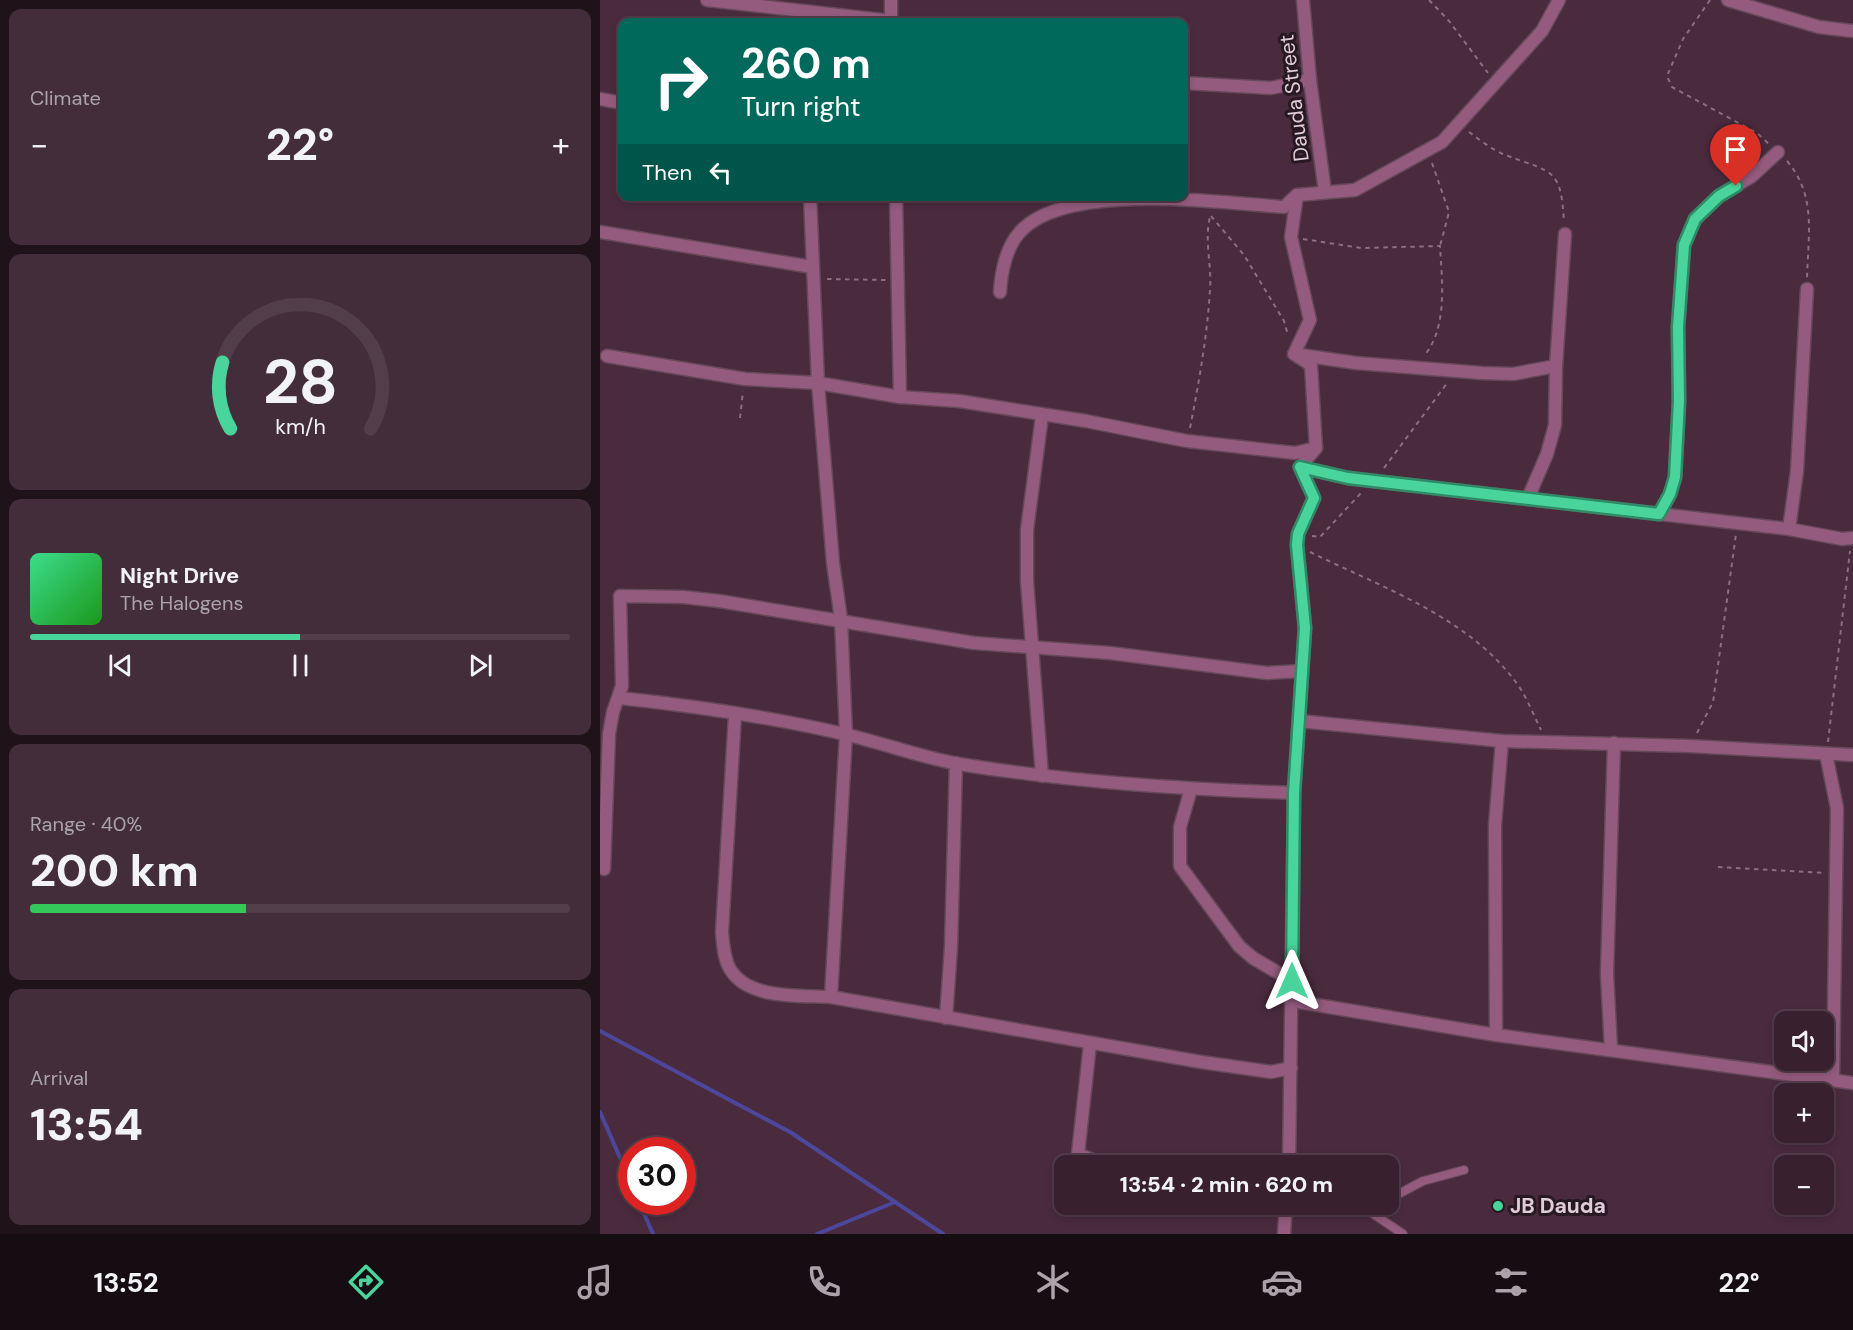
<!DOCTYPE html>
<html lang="en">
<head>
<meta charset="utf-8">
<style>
  :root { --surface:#38202e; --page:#432d3a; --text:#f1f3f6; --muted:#aba3aa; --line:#523e4a; --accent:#49d49c }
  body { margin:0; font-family:"DM Sans",sans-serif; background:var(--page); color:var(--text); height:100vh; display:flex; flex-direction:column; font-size:22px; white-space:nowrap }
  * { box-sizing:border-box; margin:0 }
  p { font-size:20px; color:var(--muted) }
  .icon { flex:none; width:33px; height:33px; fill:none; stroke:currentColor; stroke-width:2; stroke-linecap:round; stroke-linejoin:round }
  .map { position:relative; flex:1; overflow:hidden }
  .side { display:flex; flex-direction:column; gap:9px; padding:9px; background:#1f1219; width:600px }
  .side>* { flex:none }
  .guide { position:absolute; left:18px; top:18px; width:570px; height:183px; border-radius:12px; box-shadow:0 3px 9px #0003,0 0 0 2px var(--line); background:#00695c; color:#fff; overflow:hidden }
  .controls { position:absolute; left:1174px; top:1011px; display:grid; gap:12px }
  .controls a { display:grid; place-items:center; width:60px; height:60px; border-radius:12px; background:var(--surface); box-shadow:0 3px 9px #0003,0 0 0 2px var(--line); font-size:30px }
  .speed { position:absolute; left:18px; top:1137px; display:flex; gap:12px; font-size:30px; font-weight:700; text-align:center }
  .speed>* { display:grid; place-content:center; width:78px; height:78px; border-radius:50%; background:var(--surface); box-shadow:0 3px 9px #0003,0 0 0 2px var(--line); line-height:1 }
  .speed .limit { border:9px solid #d22; background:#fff; color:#111 }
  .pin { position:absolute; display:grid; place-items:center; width:51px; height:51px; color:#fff; margin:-62px -26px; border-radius:50% 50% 50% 0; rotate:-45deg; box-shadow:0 0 6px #0007 }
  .pin .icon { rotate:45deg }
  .me { position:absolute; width:66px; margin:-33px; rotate:0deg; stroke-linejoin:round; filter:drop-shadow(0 0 4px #0008) }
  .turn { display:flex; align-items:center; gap:21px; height:126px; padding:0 24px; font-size:27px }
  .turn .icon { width:78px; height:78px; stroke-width:2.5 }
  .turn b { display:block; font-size:42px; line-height:51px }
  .then { display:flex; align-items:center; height:57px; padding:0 24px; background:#0003; gap:12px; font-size:22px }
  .big { font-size:45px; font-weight:800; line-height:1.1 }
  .side .widget { flex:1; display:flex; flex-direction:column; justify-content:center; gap:9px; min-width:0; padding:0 21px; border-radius:12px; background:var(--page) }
  .side .dial { align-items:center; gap:0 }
  .dial svg { height:156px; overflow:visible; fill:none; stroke:var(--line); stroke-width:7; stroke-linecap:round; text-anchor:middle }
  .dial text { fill:var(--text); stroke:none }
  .song { display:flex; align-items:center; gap:18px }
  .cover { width:72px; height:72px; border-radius:9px; background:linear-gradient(135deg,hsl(150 70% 55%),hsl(120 70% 35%)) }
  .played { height:6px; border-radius:3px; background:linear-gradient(90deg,var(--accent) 50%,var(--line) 50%) }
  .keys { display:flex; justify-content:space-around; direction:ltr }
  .heat { display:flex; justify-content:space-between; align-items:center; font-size:33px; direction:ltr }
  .charge { height:9px; border-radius:4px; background:linear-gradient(90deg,#34c759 40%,var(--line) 0) }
  .trip { position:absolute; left:454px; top:1155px; width:345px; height:60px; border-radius:12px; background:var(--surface); box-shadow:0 3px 9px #0003,0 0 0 2px var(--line); font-weight:800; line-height:60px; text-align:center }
  .dock { display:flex; height:96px; justify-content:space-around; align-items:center; background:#160d12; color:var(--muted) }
  .dock .icon { width:42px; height:42px }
  .dock .on { color:var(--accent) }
  .dock b { font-size:27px; color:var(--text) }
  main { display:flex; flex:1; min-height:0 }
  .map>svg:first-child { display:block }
</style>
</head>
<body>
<main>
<section class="side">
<div class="widget"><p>Climate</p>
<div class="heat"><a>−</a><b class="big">22°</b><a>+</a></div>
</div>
<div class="widget dial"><svg viewBox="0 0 100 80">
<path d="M14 69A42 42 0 1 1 86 69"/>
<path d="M14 69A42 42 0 0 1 10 35" stroke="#49d49c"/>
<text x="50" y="56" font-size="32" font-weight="700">28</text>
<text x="50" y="72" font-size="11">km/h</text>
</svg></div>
<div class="widget">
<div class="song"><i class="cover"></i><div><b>Night Drive</b><p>The Halogens</p></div></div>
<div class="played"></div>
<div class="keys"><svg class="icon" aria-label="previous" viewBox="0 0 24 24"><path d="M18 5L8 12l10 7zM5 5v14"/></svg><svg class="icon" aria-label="pause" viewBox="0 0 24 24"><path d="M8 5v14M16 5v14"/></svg><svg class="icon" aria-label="next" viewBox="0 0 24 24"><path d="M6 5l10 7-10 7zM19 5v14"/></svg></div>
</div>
<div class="widget"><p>Range · 40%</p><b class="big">200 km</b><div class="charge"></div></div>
<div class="widget"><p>Arrival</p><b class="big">13:54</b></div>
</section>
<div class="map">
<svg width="1253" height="1234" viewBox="0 0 1253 1234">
  <rect width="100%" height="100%" fill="#4a2b3e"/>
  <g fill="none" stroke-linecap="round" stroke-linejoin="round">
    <g stroke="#4d479c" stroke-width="4">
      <polyline points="0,1031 190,1132 343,1234"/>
      <polyline points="0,1112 32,1185"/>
      <polyline points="39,1202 53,1234"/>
      <polyline points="217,1234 295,1202"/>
    </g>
    <g stroke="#65485a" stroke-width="10">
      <g id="lane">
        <polyline points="789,1199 823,1181 864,1170"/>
        <path d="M 705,1204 C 730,1210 758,1218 780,1204"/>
        <polyline points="769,1211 803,1234"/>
      </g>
    </g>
    <g stroke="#65485a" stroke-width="15">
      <g id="street">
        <polyline points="107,0 291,21"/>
        <polyline points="291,0 291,22"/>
        <polyline points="703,0 710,80 725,192"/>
        <polyline points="1128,0 1219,27 1253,31"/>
        <polyline points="584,83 671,88 710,80"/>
        <polyline points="0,99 22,103"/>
        <polyline points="210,196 218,383 233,563 241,619 246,734 231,997"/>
        <polyline points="296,196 300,397"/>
        <polyline points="0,232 212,267"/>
        <path d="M 400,292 C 401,273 406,247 420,232 C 465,181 621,203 684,207 L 697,195 L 755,190 L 842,142 L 942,31 L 959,0"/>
        <polyline points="701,355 756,363 882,373 913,374 956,366"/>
        <polyline points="7,356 145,379 218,383 300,397 359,401 486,421 587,441 695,453 716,448"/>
        <polyline points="442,416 427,530 427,581 442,776"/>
        <polyline points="700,467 748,478 1189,529 1242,539 1253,538"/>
        <polyline points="928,498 947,454 955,425 956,366 965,234"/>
        <polyline points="1059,514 1070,494 1075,478 1079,401 1078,327 1084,245 1095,219 1119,196 1152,176 1178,152"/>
        <polyline points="1189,529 1197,471 1207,289"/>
        <path d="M 20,698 C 95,706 171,717 244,734 C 283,743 320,757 359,764 C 470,782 582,789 694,793"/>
        <path d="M 135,715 L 122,932 C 123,944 124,959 130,969 C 148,1000 201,995 231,997 L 601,1062 L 671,1072 L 691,1068"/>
        <polyline points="699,721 902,741 1089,746 1253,755"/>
        <polyline points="1226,754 1237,808 1233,1079"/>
        <polyline points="591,789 580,827 580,866 639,946 653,958 692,981"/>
        <polyline points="4,869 9,734 13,712 22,686 20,596 83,597 119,601 374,643 510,653 667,673 702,671"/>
        <polyline points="693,1001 896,1035 1253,1083"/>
        <polyline points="346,1018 351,947 356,763"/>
        <polyline points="896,1035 895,825 902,741"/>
        <polyline points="490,1044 478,1154 508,1166"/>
        <polyline points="1011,1049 1007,974 1014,743"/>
        <polyline points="689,1166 694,793 705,628 697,545 698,534 714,498 700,467 716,448 711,365 694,354 710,320 691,237 697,195"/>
        <polyline points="684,1234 686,1204"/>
      </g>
    </g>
    <g stroke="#8a6f7f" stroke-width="2" stroke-dasharray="4.5 4.5" stroke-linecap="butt">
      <polyline points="829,0 849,21 888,73"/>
      <polyline points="1110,0 1083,39 1067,76 1072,87 1157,133 1170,145"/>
      <path d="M 869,132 C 881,141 894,151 908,156 C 953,173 961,168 964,222"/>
      <path d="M 1187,161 C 1217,196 1208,236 1207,278"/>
      <polyline points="832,163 849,212 840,246"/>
      <polyline points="611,216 644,255 684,321 688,335"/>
      <path d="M 703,239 L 761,248 L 840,246 C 842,282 848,327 824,356"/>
      <polyline points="227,279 287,280"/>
      <polyline points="140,418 143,391"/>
      <path d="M 590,428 C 599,382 607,337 610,290 C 612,265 604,241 610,217"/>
      <polyline points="784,468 848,382"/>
      <polyline points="712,536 720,537 762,492"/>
      <path d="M 710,552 C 781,587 866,616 915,681 C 926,695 933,714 941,730"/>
      <polyline points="1097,733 1113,702 1136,534"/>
      <polyline points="1228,742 1250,551"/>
      <polyline points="1118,867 1225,873"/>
    </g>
    <use href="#lane" stroke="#945b7e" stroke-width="8"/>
    <use href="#street" stroke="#945b7e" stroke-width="12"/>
  </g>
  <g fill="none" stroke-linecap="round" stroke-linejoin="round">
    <g stroke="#2f8a65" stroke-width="15">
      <polyline id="route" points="692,981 694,793 705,628 697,545 698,534 714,498 700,467 748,478 1059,514 1070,494 1075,477 1079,401 1078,327 1084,245 1095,219 1119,196 1136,186"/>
    </g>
    <use href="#route" stroke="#49d49c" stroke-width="10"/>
  </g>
  <circle fill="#49d49c" stroke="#271921" stroke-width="2" cx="898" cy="1206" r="6"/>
  <g text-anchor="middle" stroke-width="6" stroke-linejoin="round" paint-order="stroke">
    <g font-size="21" fill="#e0cbd7" stroke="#271921">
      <text transform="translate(694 98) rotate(-97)" y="7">Dauda Street</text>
    </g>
    <g font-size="21" font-weight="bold" fill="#e0cbd7" stroke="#271921" text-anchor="start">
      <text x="910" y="1213">JB Dauda</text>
    </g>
  </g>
</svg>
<div class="controls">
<a><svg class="icon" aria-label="sound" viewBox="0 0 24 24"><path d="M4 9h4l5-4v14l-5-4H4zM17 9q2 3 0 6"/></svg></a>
<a>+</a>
<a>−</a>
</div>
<div class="speed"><div class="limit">30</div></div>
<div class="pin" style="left:1136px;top:186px;background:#d93025"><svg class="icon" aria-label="arrive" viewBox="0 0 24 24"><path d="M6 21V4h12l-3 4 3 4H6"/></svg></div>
<svg class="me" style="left:692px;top:981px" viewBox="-20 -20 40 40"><path d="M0-17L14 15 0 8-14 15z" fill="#49d49c" stroke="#fff" stroke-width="4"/></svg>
<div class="trip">13:54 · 2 min · 620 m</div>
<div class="guide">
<div class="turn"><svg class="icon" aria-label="right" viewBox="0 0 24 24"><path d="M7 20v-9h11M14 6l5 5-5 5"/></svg><div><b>260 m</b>Turn right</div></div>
<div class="then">Then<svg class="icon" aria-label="left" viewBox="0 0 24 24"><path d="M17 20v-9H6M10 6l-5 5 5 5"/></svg></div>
</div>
</div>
</main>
<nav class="dock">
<b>13:52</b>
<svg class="icon on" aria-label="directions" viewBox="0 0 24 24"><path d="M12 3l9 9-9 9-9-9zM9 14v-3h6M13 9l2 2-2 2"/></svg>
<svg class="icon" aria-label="music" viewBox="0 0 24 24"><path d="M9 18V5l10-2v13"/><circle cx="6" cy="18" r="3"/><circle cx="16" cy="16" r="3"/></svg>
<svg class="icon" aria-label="phone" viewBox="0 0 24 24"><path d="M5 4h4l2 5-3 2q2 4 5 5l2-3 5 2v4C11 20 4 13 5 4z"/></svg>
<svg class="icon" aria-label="climate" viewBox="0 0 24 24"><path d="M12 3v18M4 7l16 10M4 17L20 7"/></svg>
<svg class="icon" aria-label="car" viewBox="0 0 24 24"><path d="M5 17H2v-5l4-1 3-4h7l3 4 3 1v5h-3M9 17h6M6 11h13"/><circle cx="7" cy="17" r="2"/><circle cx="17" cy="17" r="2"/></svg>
<svg class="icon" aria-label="filters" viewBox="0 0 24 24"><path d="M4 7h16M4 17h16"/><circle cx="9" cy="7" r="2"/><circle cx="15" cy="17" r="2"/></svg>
<b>22°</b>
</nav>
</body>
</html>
